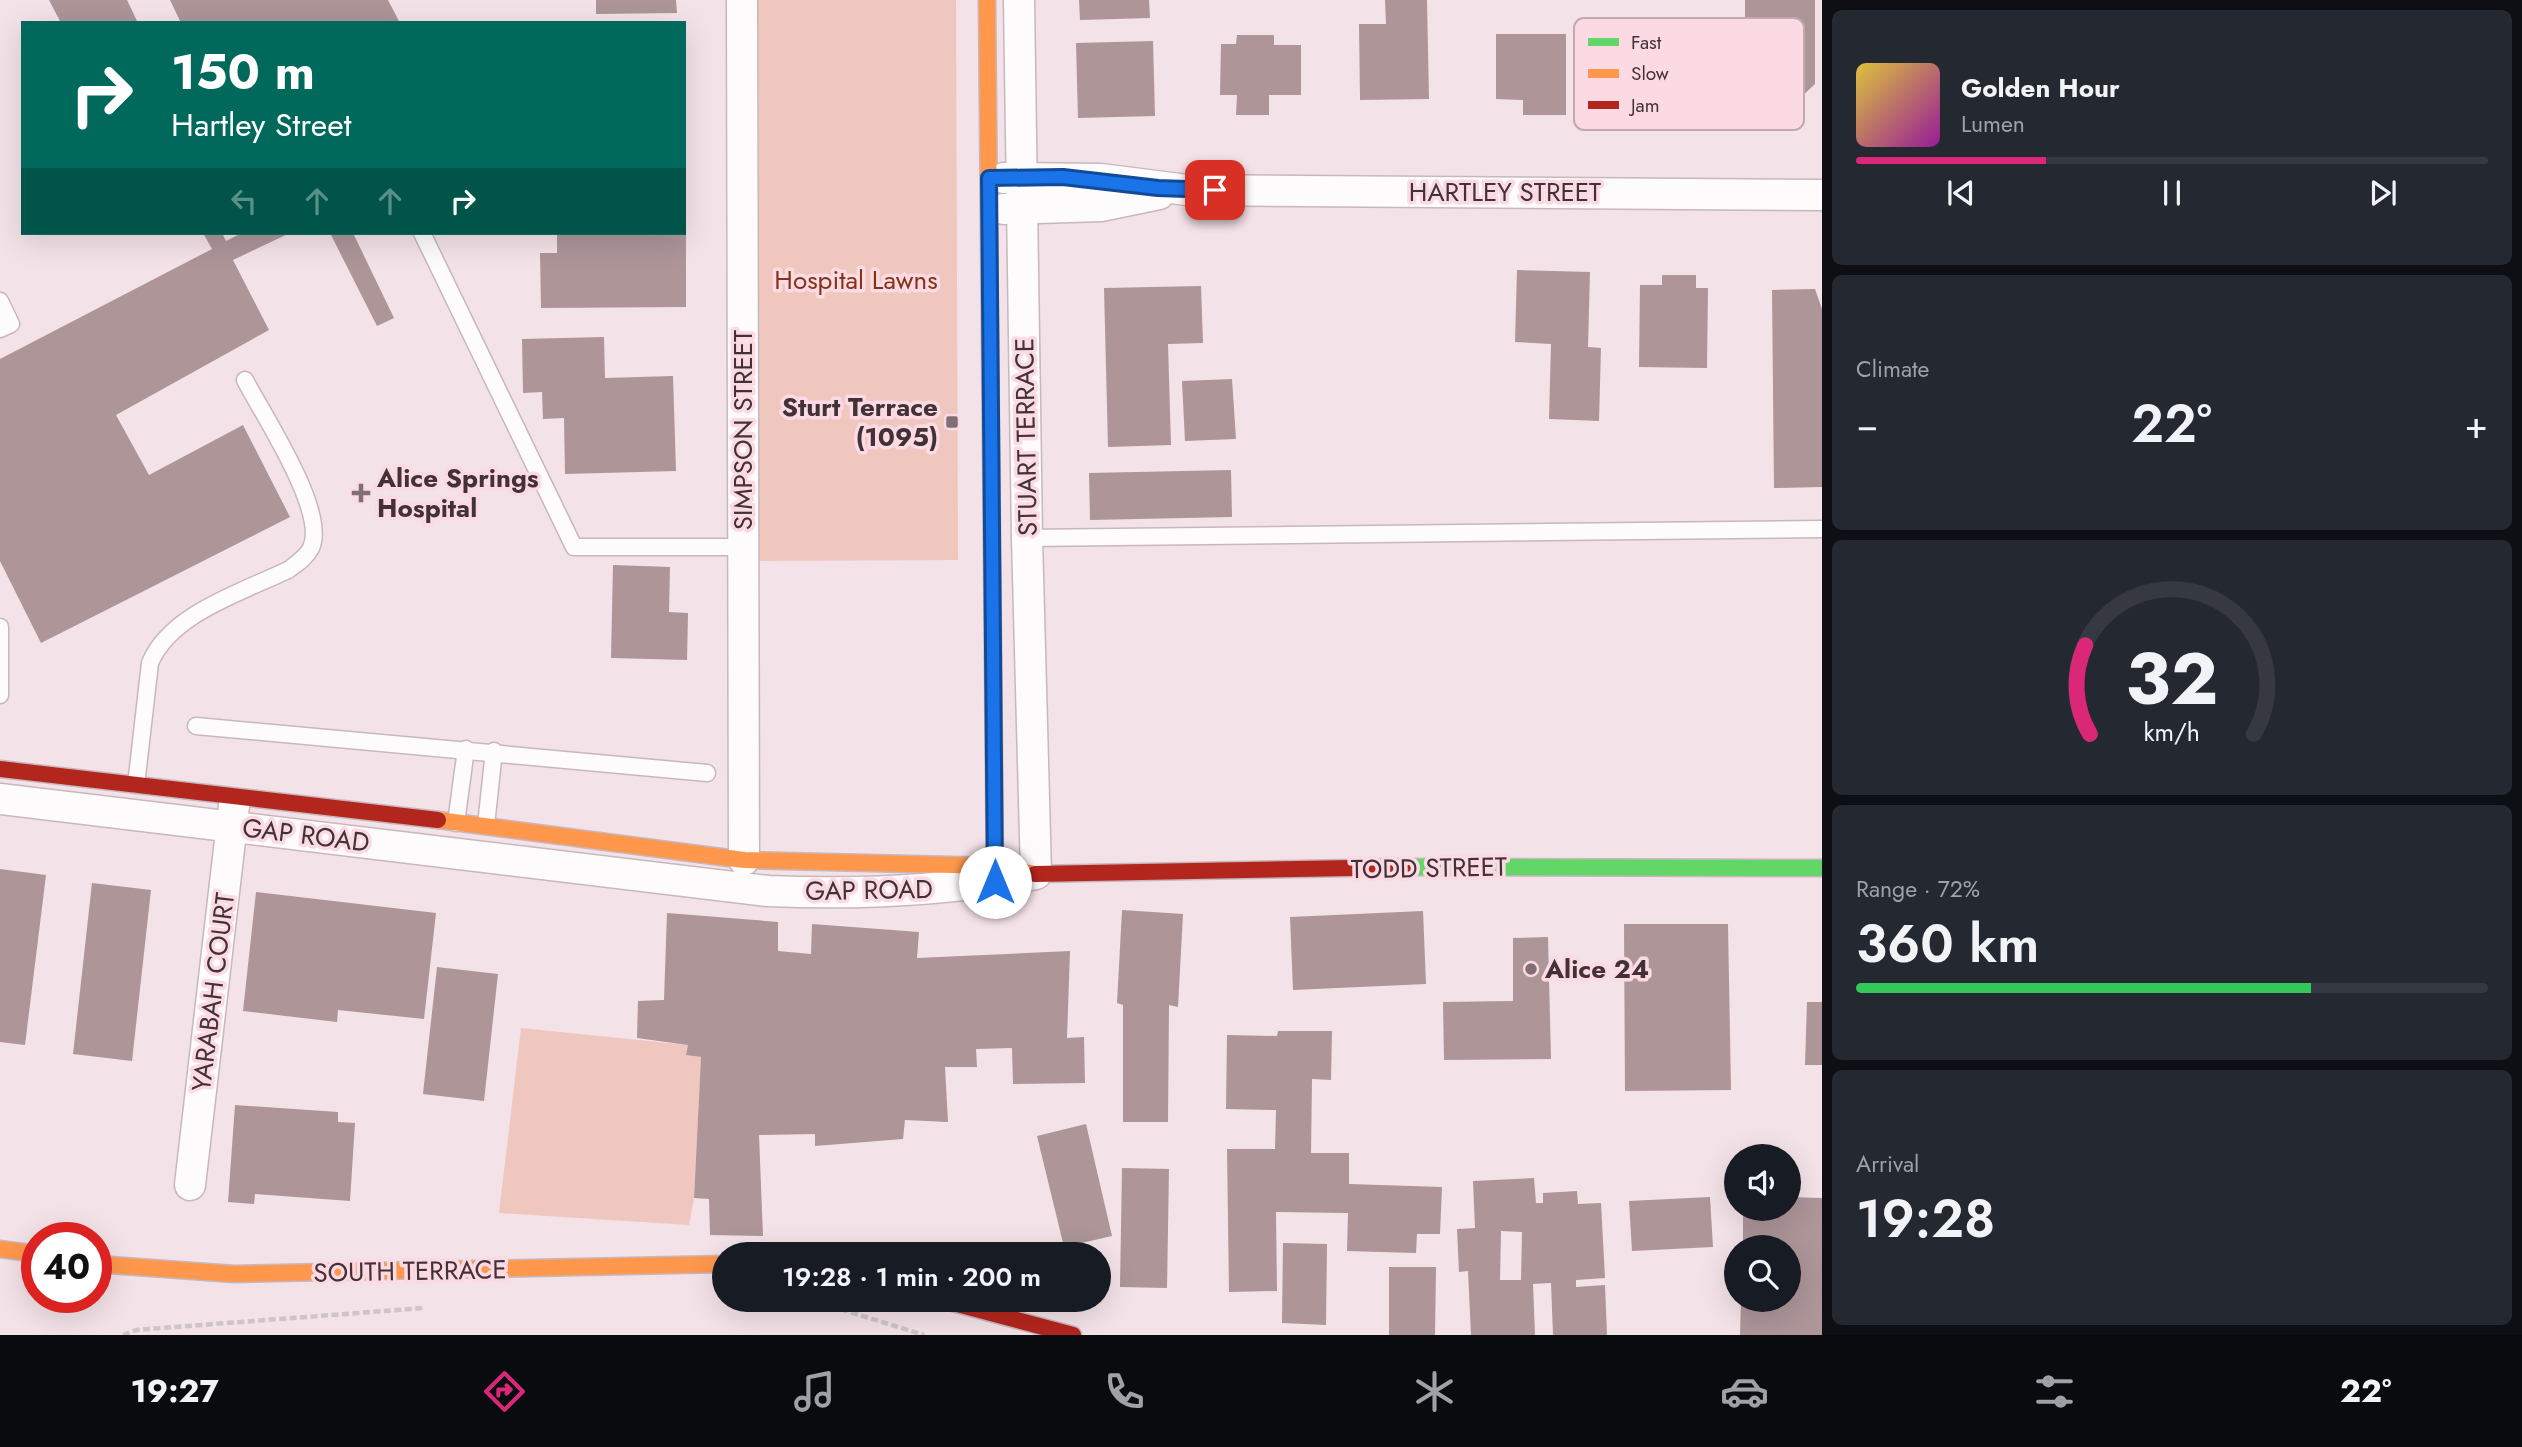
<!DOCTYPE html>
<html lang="en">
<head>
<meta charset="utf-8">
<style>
  :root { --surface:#171b24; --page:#242831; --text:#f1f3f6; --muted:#9ea1a6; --line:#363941; --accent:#db2777 }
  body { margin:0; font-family:Jost,sans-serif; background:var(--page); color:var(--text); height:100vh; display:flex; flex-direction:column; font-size:26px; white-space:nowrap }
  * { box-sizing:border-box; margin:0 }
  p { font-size:23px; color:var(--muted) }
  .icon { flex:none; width:38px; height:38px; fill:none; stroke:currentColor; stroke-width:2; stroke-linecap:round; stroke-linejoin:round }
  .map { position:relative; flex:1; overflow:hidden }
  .details { display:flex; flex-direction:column; gap:10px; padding:10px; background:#0d0f14; width:700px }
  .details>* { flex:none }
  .guide { position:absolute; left:21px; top:21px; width:665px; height:214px; border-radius:0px; box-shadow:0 7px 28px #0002; background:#00695c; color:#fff; overflow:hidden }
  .fabs { position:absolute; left:1724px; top:1144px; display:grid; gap:14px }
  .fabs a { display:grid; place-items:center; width:77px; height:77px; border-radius:50%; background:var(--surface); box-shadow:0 7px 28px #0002; font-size:35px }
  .speed { position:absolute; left:21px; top:1222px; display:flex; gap:14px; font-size:35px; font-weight:700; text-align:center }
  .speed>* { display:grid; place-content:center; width:91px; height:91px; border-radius:50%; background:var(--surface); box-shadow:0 7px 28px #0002; line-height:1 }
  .speed .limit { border:10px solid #d22; background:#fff; color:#111 }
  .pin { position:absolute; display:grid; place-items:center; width:60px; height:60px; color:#fff; margin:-30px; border-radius:14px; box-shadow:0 4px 10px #0006 }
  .me { position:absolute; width:77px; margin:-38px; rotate:0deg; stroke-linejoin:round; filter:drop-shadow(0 0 5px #0008) }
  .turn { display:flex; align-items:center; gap:24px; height:147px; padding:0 35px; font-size:32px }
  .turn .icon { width:91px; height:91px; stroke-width:2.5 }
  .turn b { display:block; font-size:49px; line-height:60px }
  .lanes { display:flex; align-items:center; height:66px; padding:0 35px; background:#0003; justify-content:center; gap:35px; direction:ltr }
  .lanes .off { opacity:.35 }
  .big { font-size:52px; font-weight:600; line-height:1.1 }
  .details .widget { flex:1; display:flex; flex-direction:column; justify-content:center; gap:10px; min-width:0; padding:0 24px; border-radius:10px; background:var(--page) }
  .details .dial { align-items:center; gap:0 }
  .dial svg { height:182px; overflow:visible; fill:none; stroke:var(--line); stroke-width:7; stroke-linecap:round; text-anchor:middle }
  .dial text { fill:var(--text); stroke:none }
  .song { display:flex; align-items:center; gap:21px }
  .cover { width:84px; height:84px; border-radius:10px; background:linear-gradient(135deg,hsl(50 70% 55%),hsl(300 70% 35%)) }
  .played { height:7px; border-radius:4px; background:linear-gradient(90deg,var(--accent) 30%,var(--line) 30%) }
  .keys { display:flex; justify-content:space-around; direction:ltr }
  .heat { display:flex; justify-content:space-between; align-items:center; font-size:38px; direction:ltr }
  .charge { height:10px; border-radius:5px; background:linear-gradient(90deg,#34c759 72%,var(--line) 0) }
  .trip { position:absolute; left:712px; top:1242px; width:399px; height:70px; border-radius:35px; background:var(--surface); box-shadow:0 7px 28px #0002; font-weight:600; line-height:70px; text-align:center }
  .tabs { display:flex; height:112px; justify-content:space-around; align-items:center; background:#090b0e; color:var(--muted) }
  .tabs .icon { width:49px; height:49px }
  .tabs .active { color:var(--accent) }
  .tabs b { font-size:32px; color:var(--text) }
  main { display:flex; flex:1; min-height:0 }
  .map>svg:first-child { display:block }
</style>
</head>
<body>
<main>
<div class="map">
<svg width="1822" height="1335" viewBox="0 0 1822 1335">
  <rect width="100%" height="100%" fill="#f3e2e7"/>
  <g fill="#f0c7be">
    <polygon points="755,0 956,0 958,560 756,561"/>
    <polygon points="521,1028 688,1045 686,1055 701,1057 694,1198 689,1225 499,1213"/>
  </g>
  <g fill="#ad9598" fill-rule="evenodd">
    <polygon points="49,0 127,0 138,23 61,23"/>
    <polygon points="170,0 388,0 400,23 181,23"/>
    <polygon points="596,0 676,0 677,13 596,14"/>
    <polygon points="1079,0 1149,0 1150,18 1080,20"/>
    <polygon points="1385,0 1427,0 1429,99 1360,100 1359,24 1386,24"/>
    <polygon points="1745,0 1815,0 1815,84 1798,100 1745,101"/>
    <polygon points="1496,34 1566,34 1566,115 1523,115 1523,100 1496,99"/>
    <polygon points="1237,35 1274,35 1274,45 1301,45 1301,95 1269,95 1269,115 1236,115 1237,95 1220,95 1221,44 1236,44"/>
    <polygon points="1153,41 1155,116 1078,118 1076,43"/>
    <polygon points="203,233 222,233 226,241 242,233 290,233 233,260 269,330 116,415 149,475 243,425 290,517 41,643 0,561 0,359 212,249"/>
    <polygon points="330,233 353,233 394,318 377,326"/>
    <polygon points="557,233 686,233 686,307 541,308 540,253 557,253"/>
    <polygon points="1517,270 1590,272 1588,347 1601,348 1599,421 1549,419 1551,344 1515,342"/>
    <polygon points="1662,275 1696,275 1696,288 1708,288 1707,368 1639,367 1640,285 1662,285"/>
    <polygon points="1201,286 1203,343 1168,344 1171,445 1108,447 1104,288"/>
    <polygon points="1815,289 1822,309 1822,487 1774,488 1772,290"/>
    <polygon points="604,337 605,378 673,376 676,471 565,474 564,418 543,419 542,392 523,393 522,339"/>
    <polygon points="1232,379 1236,439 1185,441 1182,381"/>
    <polygon points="1231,470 1232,517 1090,520 1089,473"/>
    <polygon points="613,565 670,567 669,612 688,613 687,660 611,658"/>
    <polygon points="0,869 46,875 25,1045 0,1042"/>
    <polygon points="92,883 151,890 132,1061 73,1054"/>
    <polygon points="256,892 436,913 424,1019 338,1010 337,1022 243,1011"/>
    <polygon points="1122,910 1183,914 1178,1007 1169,1005 1168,1122 1123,1122 1123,1005 1117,1003"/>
    <polygon points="1423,911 1426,984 1293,990 1290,917"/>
    <polygon points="667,913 778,922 778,951 811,954 812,924 919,932 917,958 1070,951 1067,1038 1084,1037 1085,1083 1013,1084 1012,1048 976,1049 977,1067 945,1067 948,1122 905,1120 903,1139 815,1146 815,1134 759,1135 763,1236 710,1235 709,1199 694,1198 701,1057 686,1055 688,1045 637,1038 638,1001 664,1000"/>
    <polygon points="1624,924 1728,924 1731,1090 1625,1091"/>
    <polygon points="1548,937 1551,1059 1444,1060 1443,1002 1513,1001 1513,938"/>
    <polygon points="437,967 498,974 484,1101 423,1094"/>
    <polygon points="1807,1002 1822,1002 1822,1065 1805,1065"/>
    <polygon points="1278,1031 1332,1031 1331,1080 1312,1079 1311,1153 1349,1153 1349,1184 1442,1187 1440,1234 1417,1234 1416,1253 1347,1251 1348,1213 1276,1212 1277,1291 1229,1292 1227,1149 1275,1149 1276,1110 1226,1109 1227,1035 1277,1036"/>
    <polygon points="235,1105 338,1112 338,1122 355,1123 350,1201 255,1194 254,1204 228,1202"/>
    <polygon points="1086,1124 1112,1236 1064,1247 1037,1136"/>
    <polygon points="1122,1168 1169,1169 1167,1288 1120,1287"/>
    <path d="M 1534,1178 L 1536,1203 L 1543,1203 L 1543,1193 L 1577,1191 L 1578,1204 L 1601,1203 L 1605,1278 L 1576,1280 L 1576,1287 L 1605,1285 L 1607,1335 L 1553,1335 L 1551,1283 L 1533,1284 L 1535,1335 L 1471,1335 L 1468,1271 L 1459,1272 L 1457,1229 L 1475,1228 L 1473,1181 ZM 1501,1231 L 1522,1232 L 1521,1280 L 1500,1280 Z"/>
    <polygon points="1710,1197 1713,1247 1632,1251 1629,1201"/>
    <polygon points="1788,1197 1822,1198 1822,1335 1740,1335 1741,1300 1788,1300 1788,1248 1743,1248 1743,1209 1788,1209"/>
    <polygon points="1283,1243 1327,1244 1326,1325 1282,1323"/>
    <polygon points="1389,1267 1436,1267 1435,1335 1389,1335"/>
  </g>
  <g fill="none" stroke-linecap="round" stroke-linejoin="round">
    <g stroke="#c7b8bd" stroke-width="19">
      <g id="lane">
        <polyline points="422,233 574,547 743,547"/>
        <polyline points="0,301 11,324 0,329"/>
        <polyline points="1027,538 1822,529"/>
        <polyline points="0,627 0,695"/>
        <polyline points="196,726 707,773"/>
        <path d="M 136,785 L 150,663 C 170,614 242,592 288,570 C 296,564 306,558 311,548 C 328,512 263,415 245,380"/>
        <polyline points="456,823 466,749"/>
        <polyline points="486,825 494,751"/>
      </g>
    </g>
    <g stroke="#c7b8bd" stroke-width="33">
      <g id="street">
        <polyline points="742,0 744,860"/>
        <polyline points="1004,178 1101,179 1187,190 1822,195"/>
        <polyline points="1004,209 1101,206 1159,194"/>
        <path d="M 0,799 L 768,891 C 859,895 946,891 1036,874 L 1027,538 L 1019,0"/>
        <polyline points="190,1185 234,806"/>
      </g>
    </g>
    <g stroke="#c7b8bd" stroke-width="19">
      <g id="fast">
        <polyline points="990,341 993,659"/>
        <polyline points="1406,867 1822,868"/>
      </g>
    </g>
    <g stroke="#c7b8bd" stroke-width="19">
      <g id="slow">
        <polyline points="987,0 990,341"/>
        <polyline points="438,820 744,860 995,866 1035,874"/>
        <polyline points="0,1249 37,1254"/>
        <polyline points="96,1264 234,1274 724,1264"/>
      </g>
    </g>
    <g stroke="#c7b8bd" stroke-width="19">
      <g id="jam">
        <polyline points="993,659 995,882"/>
        <polyline points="0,769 438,820"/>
        <polyline points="1035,874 1406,867"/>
        <polyline points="942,1300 1073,1335"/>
      </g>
    </g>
    <g stroke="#cdc5c7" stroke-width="4.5" stroke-dasharray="7 3.5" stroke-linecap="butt">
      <polyline points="811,1300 924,1335"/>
      <polyline points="726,1301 743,1300"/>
      <polyline points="123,1335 136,1330 423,1308"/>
    </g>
    <use href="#lane" stroke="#fdfbfb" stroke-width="16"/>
    <use href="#street" stroke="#fdfbfb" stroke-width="30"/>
    <use href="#fast" stroke="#63d668" stroke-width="16"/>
    <use href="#slow" stroke="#ff974d" stroke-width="16"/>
    <use href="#jam" stroke="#b3261e" stroke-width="16"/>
  </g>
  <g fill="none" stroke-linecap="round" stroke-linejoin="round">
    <g stroke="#114b97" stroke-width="18">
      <polyline id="route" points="995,882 989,178 1063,177 1158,188 1215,190"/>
    </g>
    <use href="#route" stroke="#1a73e8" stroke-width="12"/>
  </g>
  <g fill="#807075" stroke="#fbdae4" stroke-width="2.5">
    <rect x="945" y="415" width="14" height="14" rx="3.5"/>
    <path d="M357.5 482.5h7v7h7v7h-7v7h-7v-7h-7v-7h7z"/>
    <circle cx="1531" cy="969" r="7"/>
  </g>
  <g text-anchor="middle" stroke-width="7" stroke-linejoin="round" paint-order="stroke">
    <g font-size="26" fill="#423237" stroke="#fbdae4">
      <text x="1505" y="201">HARTLEY STREET</text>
      <text transform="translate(743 430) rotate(-90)" y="9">SIMPSON STREET</text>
      <text transform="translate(1026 437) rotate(-91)" y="9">STUART TERRACE</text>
      <text transform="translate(306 835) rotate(7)" y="9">GAP ROAD</text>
      <text transform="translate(1429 868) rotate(-1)" y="9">TODD STREET</text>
      <text transform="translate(869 890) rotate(-1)" y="9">GAP ROAD</text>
      <text transform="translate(213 992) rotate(-83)" y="9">YARABAH COURT</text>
      <text transform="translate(410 1271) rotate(-1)" y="9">SOUTH TERRACE</text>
    </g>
    <g font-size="26" fill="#833417" stroke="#fbdae4">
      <text x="856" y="289">Hospital Lawns</text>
    </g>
    <g font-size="26" font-weight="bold" fill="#423237" stroke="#fbdae4" text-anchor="start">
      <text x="938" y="416" text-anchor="end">Sturt Terrace<tspan x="938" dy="30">(1095)</tspan></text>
      <text x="377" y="487">Alice Springs<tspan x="377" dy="30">Hospital</tspan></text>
      <text x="1545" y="978">Alice 24</text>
    </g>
  </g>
  <rect x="1574" y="18" width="230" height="112" rx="10" fill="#fbdae4" stroke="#c4a8b0" stroke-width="2"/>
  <rect x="1588" y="38" width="31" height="8" fill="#63d668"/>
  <rect x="1588" y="69" width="31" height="9" fill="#ff974d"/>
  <rect x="1588" y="101" width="31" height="8" fill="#b3261e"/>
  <g font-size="19" fill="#423237">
    <text x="1631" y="49">Fast</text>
    <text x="1631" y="80">Slow</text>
    <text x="1631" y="112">Jam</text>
  </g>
</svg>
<div class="fabs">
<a><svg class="icon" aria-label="sound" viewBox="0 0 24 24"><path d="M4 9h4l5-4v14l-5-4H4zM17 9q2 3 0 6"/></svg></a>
<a><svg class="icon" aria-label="search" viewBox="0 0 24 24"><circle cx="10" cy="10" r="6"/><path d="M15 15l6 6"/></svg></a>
</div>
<div class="speed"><div class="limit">40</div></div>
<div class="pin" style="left:1215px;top:190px;background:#d93025"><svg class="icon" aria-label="arrive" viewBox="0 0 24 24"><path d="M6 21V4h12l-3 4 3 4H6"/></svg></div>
<svg class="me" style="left:995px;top:882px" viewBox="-20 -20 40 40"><circle r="19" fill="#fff"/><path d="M0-13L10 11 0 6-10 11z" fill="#1a73e8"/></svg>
<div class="trip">19:28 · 1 min · 200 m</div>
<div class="guide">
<div class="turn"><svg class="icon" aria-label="right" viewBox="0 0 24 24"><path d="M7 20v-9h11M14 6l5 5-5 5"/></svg><div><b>150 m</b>Hartley Street</div></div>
<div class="lanes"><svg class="icon off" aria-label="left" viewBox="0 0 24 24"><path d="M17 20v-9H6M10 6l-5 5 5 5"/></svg><svg class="icon off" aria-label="ahead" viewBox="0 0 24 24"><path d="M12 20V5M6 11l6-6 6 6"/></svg><svg class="icon off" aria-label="ahead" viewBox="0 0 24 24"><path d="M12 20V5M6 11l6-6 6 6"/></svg><svg class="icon" aria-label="right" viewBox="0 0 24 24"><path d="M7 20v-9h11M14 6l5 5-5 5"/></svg></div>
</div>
</div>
<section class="details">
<div class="widget">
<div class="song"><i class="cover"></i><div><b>Golden Hour</b><p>Lumen</p></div></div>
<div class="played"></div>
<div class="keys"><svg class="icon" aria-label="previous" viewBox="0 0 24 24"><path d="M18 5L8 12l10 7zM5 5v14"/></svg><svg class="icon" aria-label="pause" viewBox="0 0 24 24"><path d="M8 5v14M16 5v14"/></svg><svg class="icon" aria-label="next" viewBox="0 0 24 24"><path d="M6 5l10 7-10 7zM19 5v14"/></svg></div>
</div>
<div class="widget"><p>Climate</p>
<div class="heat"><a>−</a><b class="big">22°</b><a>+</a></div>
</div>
<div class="widget dial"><svg viewBox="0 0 100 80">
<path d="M14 69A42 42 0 1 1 86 69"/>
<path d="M14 69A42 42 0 0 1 12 30" stroke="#db2777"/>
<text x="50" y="56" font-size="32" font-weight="700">32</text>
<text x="50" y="72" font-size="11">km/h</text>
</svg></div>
<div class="widget"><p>Range · 72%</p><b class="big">360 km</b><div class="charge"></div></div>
<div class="widget"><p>Arrival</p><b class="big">19:28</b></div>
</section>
</main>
<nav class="tabs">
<b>19:27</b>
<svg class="icon active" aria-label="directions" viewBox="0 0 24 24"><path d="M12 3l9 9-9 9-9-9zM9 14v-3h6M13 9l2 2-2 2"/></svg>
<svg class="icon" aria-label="music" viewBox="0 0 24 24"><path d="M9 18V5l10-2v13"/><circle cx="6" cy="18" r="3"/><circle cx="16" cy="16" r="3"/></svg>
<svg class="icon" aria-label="phone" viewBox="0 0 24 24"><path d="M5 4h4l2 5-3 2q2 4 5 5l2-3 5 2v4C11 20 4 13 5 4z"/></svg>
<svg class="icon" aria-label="climate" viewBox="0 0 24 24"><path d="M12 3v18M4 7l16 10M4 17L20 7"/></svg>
<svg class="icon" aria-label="car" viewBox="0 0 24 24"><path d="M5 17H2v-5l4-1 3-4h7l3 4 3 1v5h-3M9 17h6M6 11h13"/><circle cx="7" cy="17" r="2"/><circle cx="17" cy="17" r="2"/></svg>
<svg class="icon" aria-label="filters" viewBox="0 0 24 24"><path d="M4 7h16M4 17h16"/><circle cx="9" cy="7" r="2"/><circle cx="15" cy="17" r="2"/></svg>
<b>22°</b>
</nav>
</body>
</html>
